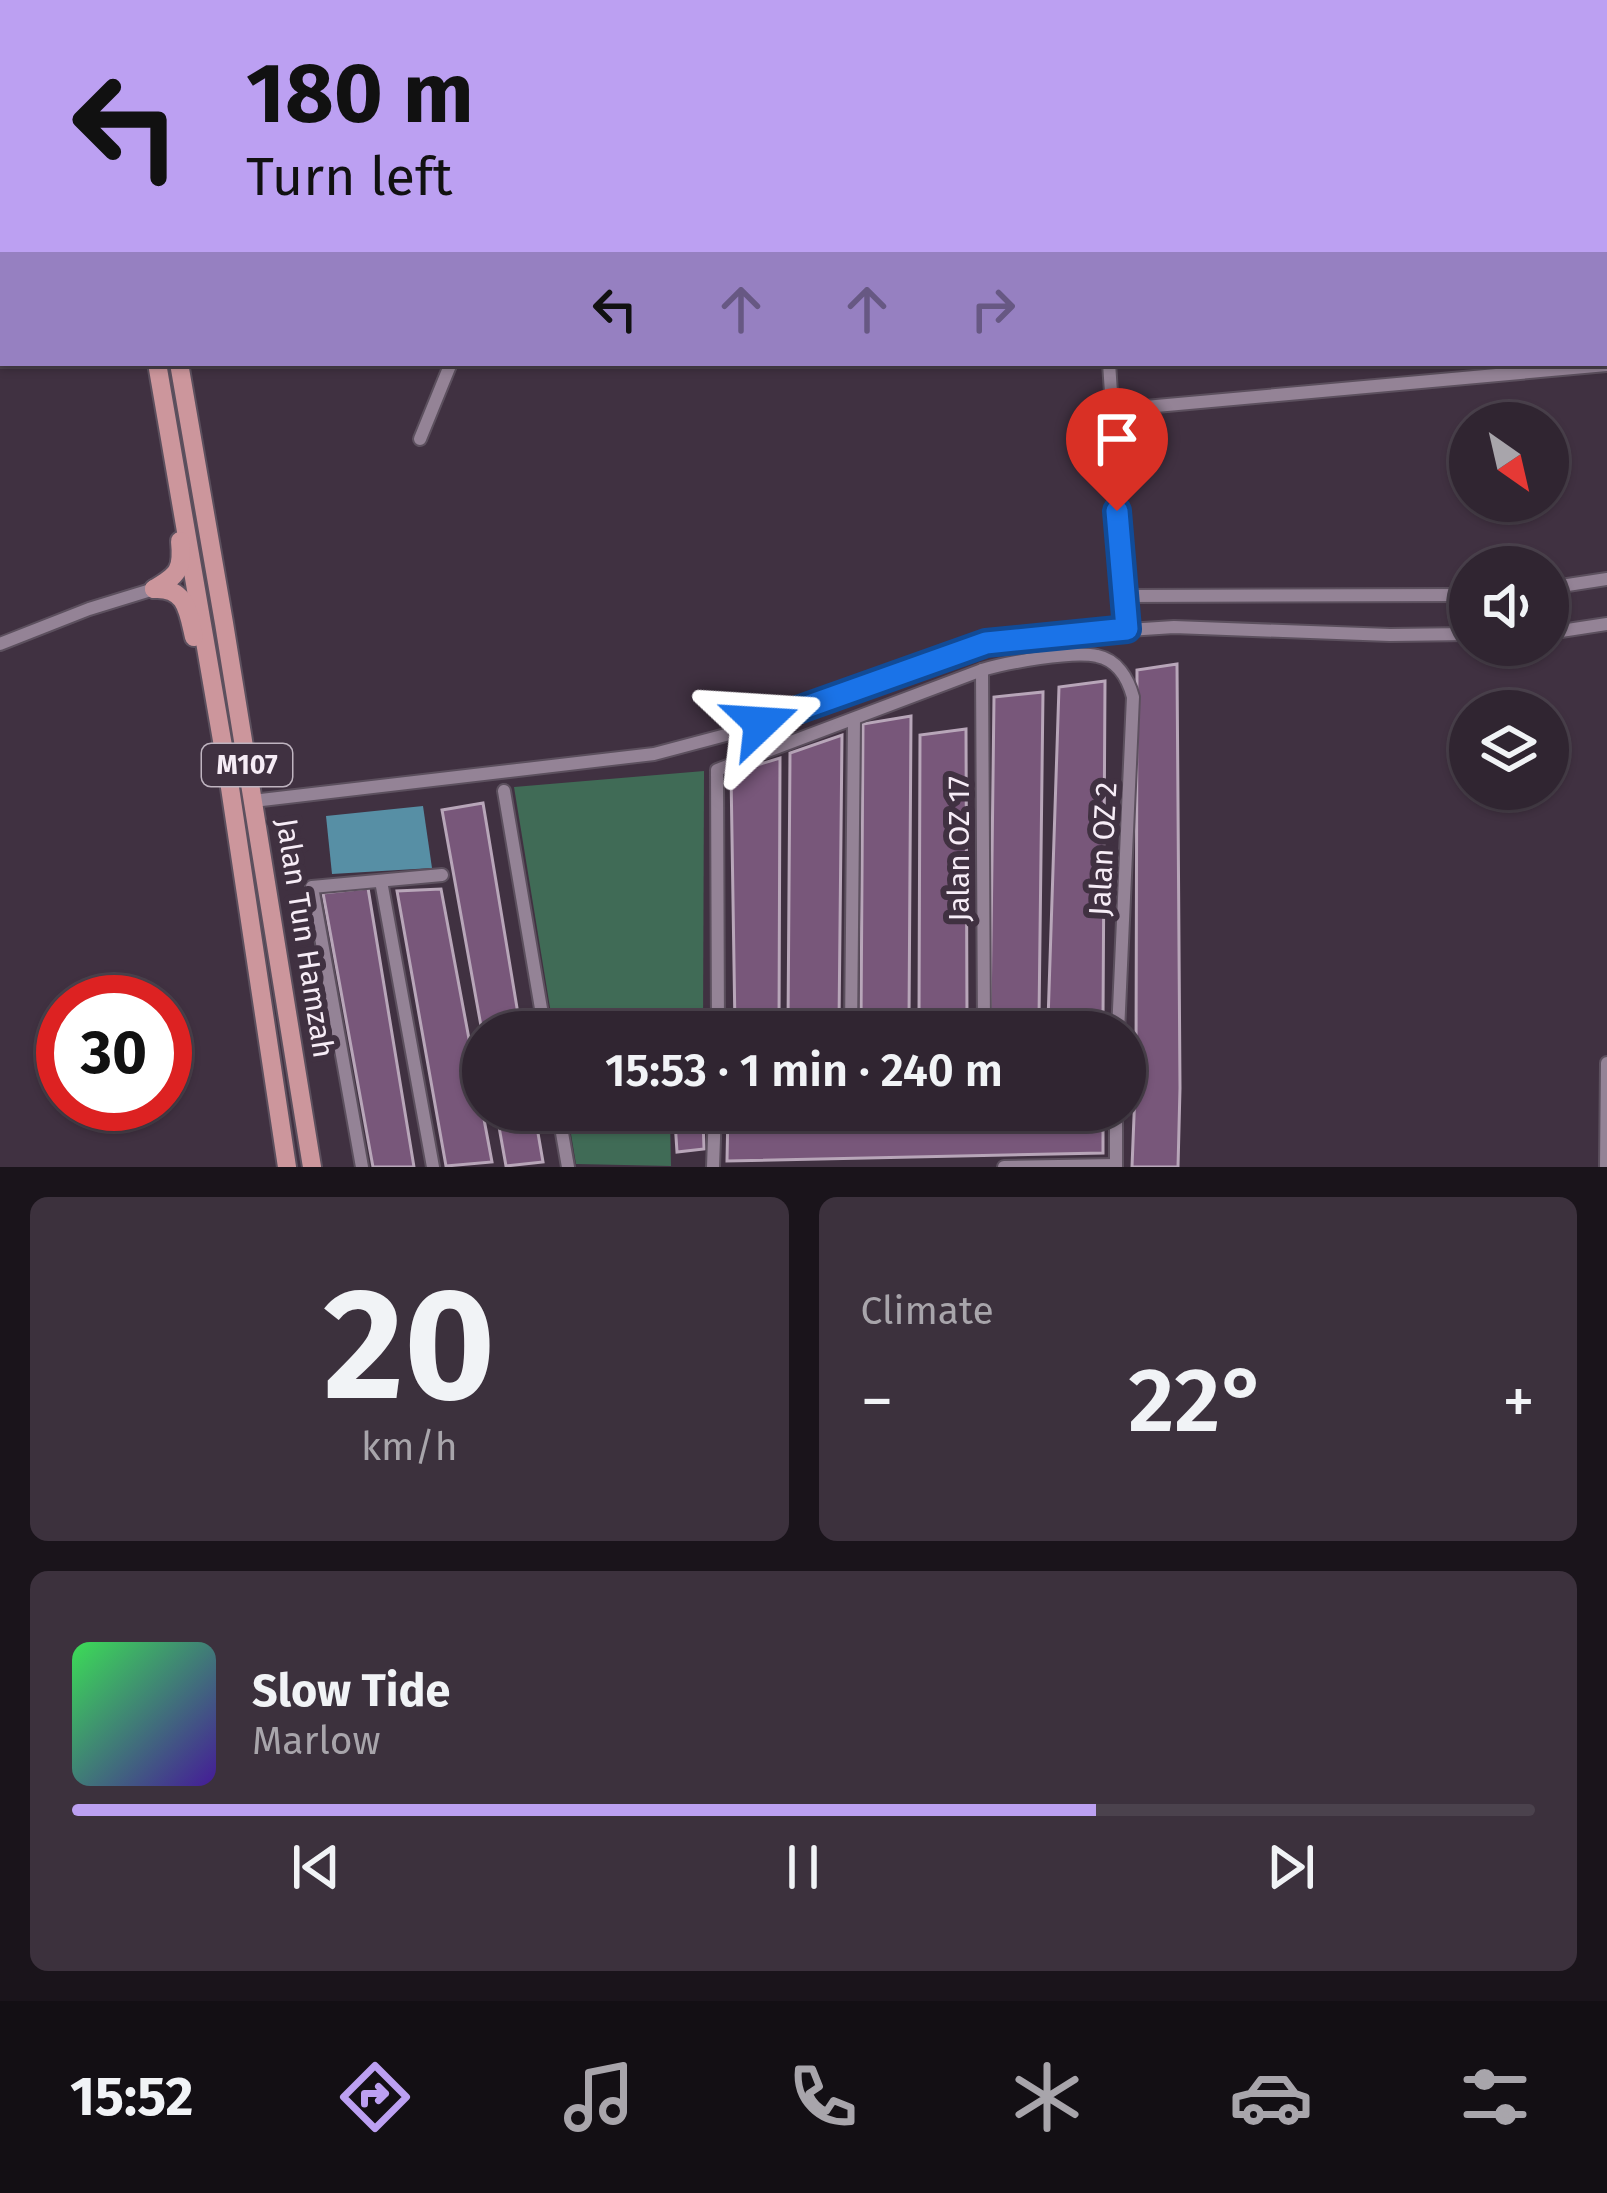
<!DOCTYPE html>
<html lang="en">
<head>
<meta charset="utf-8">
<style>
  :root { --surface:#302531; --page:#3c313d; --text:#f1f3f6; --muted:#a8a5ab; --line:#4b424d; --accent:#bca0f2 }
  body { margin:0; font-family:"Fira Sans",sans-serif; background:var(--page); color:var(--text); height:100vh; display:flex; flex-direction:column; font-size:45px; white-space:nowrap }
  * { box-sizing:border-box; margin:0 }
  p { font-size:39px; color:var(--muted) }
  .icon { flex:none; width:66px; height:66px; fill:none; stroke:currentColor; stroke-width:2; stroke-linecap:round; stroke-linejoin:round }
  .map { position:relative; height:1167px; overflow:hidden }
  .side { display:flex; flex-direction:column; gap:30px; padding:30px; background:#1a141b; flex:1 }
  .side>* { flex:none }
  .banner { position:absolute; left:0px; top:0px; width:1608px; height:366px; box-shadow:0 3px 9px #0004,0 0 0 3px var(--line); background:#bca0f2; color:#111; overflow:hidden }
  .needle { width:78px; rotate:146deg }
  .tools { position:absolute; left:1449px; top:402px; display:grid; gap:24px }
  .tools a { display:grid; place-items:center; width:120px; height:120px; border-radius:50%; background:var(--surface); box-shadow:0 3px 9px #0004,0 0 0 3px var(--line); font-size:60px }
  .speed { position:absolute; left:36px; top:975px; display:flex; gap:24px; font-size:60px; font-weight:700; text-align:center }
  .speed>* { display:grid; place-content:center; width:156px; height:156px; border-radius:50%; background:var(--surface); box-shadow:0 3px 9px #0004,0 0 0 3px var(--line); line-height:1 }
  .speed .limit { border:18px solid #d22; background:#fff; color:#111 }
  .pin { position:absolute; display:grid; place-items:center; width:102px; height:102px; color:#fff; margin:-123px -51px; border-radius:50% 50% 50% 0; rotate:-45deg; box-shadow:0 0 12px #0007 }
  .pin .icon { rotate:45deg }
  .me { position:absolute; width:132px; margin:-66px; rotate:70deg; stroke-linejoin:round; filter:drop-shadow(0 0 9px #0008) }
  .turn { display:flex; align-items:center; gap:42px; height:252px; padding:0 48px; font-size:54px }
  .turn .icon { width:156px; height:156px; stroke-width:2.5 }
  .turn b { display:block; font-size:84px; line-height:102px }
  .lanes { display:flex; align-items:center; height:114px; padding:0 48px; background:#0003; justify-content:center; gap:60px; direction:ltr }
  .lanes .off { opacity:.35 }
  .big { font-size:90px; font-weight:600; line-height:1.1 }
  .side .tile { flex:1; display:flex; flex-direction:column; justify-content:center; gap:18px; min-width:0; padding:0 42px; border-radius:18px; background:var(--page) }
  .side .dial { align-items:center; gap:0 }
  .dial b { font-size:156px; line-height:1 }
  .song { display:flex; align-items:center; gap:36px }
  .cover { width:144px; height:144px; border-radius:18px; background:linear-gradient(135deg,hsl(130 70% 55%),hsl(260 70% 35%)) }
  .played { height:12px; border-radius:6px; background:linear-gradient(90deg,var(--accent) 70%,var(--line) 70%) }
  .keys { display:flex; justify-content:space-around; direction:ltr }
  .heat { display:flex; justify-content:space-between; align-items:center; font-size:66px; direction:ltr }
  .side .tiles { flex:1; display:grid; gap:30px; grid-template-columns:1fr 1fr }
  .tile:last-child { grid-column:span 2 }
  .trip { position:absolute; left:462px; top:1011px; width:684px; height:120px; border-radius:60px; background:var(--surface); box-shadow:0 3px 9px #0004,0 0 0 3px var(--line); font-weight:600; line-height:120px; text-align:center }
  .dock { display:flex; height:192px; justify-content:space-around; align-items:center; background:#130f14; color:var(--muted) }
  .dock .icon { width:84px; height:84px }
  .dock .current { color:var(--accent) }
  .dock b { font-size:54px; color:var(--text) }
  .map>svg:first-child { display:block }
</style>
</head>
<body>
<div class="map">
<svg width="1607" height="1167" viewBox="0 0 1607 1167">
  <rect width="100%" height="100%" fill="#403141"/>
  <g fill="#406b56">
    <polygon points="704,771 703,1032 554,1032 514,787"/>
    <polygon points="567,1110 685,1110 670,1120 671,1166 576,1164"/>
  </g>
  <polygon fill="#578fa5" points="423,806 432,868 332,874 326,816"/>
  <g fill="#78577a" stroke="#b8a6b9" stroke-width="3">
    <polygon points="1177,664 1180,1088 1178,1167 1132,1167 1136,1066 1137,670"/>
    <polygon points="1105,681 1103,1019 1048,1021 1059,687"/>
    <polygon points="1043,692 1039,1018 990,1020 994,697"/>
    <polygon points="911,716 909,1020 861,1023 863,724"/>
    <polygon points="966,729 967,1019 919,1021 920,735"/>
    <polygon points="842,735 839,1025 788,1027 790,753"/>
    <polygon points="780,758 779,1027 735,1028 731,773"/>
    <polygon points="483,803 521,1032 483,1032 483,1037 442,810"/>
    <polygon points="368,888 414,1167 373,1167 323,893"/>
    <polygon points="441,889 492,1162 446,1166 397,891"/>
    <polygon points="496,1110 534,1110 543,1162 506,1166"/>
    <polygon points="728,1110 1103,1110 1103,1153 727,1161"/>
    <polygon points="703,1119 704,1149 677,1152 675,1121"/>
  </g>
  <g fill="none" stroke-linecap="round" stroke-linejoin="round">
    <g stroke="#5c505e" stroke-width="16">
      <g id="minor">
        <polyline points="289,3 291,0"/>
        <polyline points="1136,3 1137,0"/>
        <polyline points="1605,160 1607,160"/>
        <polyline points="0,224 3,222"/>
        <polyline points="1109,363 1127,629"/>
        <polyline points="1112,410 1607,365"/>
        <polyline points="420,439 451,363"/>
        <polyline points="1548,588 1607,579"/>
        <polyline points="1124,596 1470,595"/>
        <polyline points="1548,633 1607,624"/>
        <polyline points="0,644 89,609 154,589"/>
        <polyline points="982,670 984,1028"/>
        <polyline points="504,791 545,1032"/>
        <polyline points="253,801 654,754 737,732 986,643 1037,636 1174,627 1390,635 1470,634"/>
        <polyline points="381,881 433,1167"/>
        <path d="M 718,1032 L 717,770 L 982,670 C 1006,663 1073,650 1097,656 C 1117,660 1128,678 1133,697 L 1118,1032"/>
        <polyline points="851,1032 854,719"/>
        <polyline points="908,1032 1118,1027"/>
        <polyline points="558,1110 568,1167"/>
        <polyline points="362,1167 312,887 442,875"/>
        <polyline points="713,1167 715,1110"/>
        <polyline points="1004,1167 1116,1165"/>
        <polyline points="1116,1167 1116,1110"/>
        <polyline points="1606,1167 1607,1063"/>
      </g>
    </g>
    <g stroke="#5c505e" stroke-width="22">
      <g id="primary">
        <polyline points="39,0 40,3"/>
        <polyline points="71,0 72,3"/>
        <polyline points="157,363 229,781 287,1167"/>
        <polyline points="179,363 224,623 312,1167"/>
        <path d="M 154,589 C 186,587 188,611 194,637"/>
        <path d="M 154,589 C 178,575 183,570 180,541"/>
      </g>
    </g>
    <use href="#minor" stroke="#948396" stroke-width="12"/>
    <use href="#primary" stroke="#cc969c" stroke-width="18"/>
  </g>
  <g fill="none" stroke-linecap="round" stroke-linejoin="round">
    <g stroke="#114b97" stroke-width="30">
      <polyline id="route" points="761,723 986,643 1127,629 1117,511"/>
    </g>
    <use href="#route" stroke="#1a73e8" stroke-width="21"/>
  </g>
  <g text-anchor="middle" stroke-width="12" stroke-linejoin="round" paint-order="stroke">
    <rect fill="#403141" stroke="#bfb4c0" stroke-width="3" x="202" y="744" width="90" height="42" rx="9"/>
    <g font-size="27" font-weight="bold" fill="#f6ecf6">
      <text x="247" y="774">M107</text>
    </g>
    <g font-size="30" fill="#f6ecf6" stroke="#403141">
      <text transform="translate(959 849) rotate(-90)" y="10">Jalan OZ 17</text>
      <text transform="translate(1103 849) rotate(-87)" y="10">Jalan OZ 2</text>
      <text transform="translate(305 938) rotate(81)" y="10">Jalan Tun Hamzah</text>
    </g>
  </g>
</svg>
<div class="tools">
<a><svg class="needle" viewBox="-14 -14 28 28"><path d="M0-13l5 13h-10z" fill="#e53935"/><path d="M0 13l5-13h-10z" fill="#a8a5ab"/></svg></a>
<a><svg class="icon" aria-label="sound" viewBox="0 0 24 24"><path d="M4 9h4l5-4v14l-5-4H4zM17 9q2 3 0 6"/></svg></a>
<a><svg class="icon" aria-label="layers" viewBox="0 0 24 24"><path d="M12 4l9 5-9 5-9-5zM3 14l9 5 9-5"/></svg></a>
</div>
<div class="speed"><div class="limit">30</div></div>
<div class="pin" style="left:1117px;top:511px;background:#d93025"><svg class="icon" aria-label="arrive" viewBox="0 0 24 24"><path d="M6 21V4h12l-3 4 3 4H6"/></svg></div>
<svg class="me" style="left:761px;top:723px" viewBox="-20 -20 40 40"><path d="M0-17L14 15 0 8-14 15z" fill="#1a73e8" stroke="#fff" stroke-width="4"/></svg>
<div class="trip">15:53 · 1 min · 240 m</div>
<div class="banner">
<div class="turn"><svg class="icon" aria-label="left" viewBox="0 0 24 24"><path d="M17 20v-9H6M10 6l-5 5 5 5"/></svg><div><b>180 m</b>Turn left</div></div>
<div class="lanes"><svg class="icon" aria-label="left" viewBox="0 0 24 24"><path d="M17 20v-9H6M10 6l-5 5 5 5"/></svg><svg class="icon off" aria-label="ahead" viewBox="0 0 24 24"><path d="M12 20V5M6 11l6-6 6 6"/></svg><svg class="icon off" aria-label="ahead" viewBox="0 0 24 24"><path d="M12 20V5M6 11l6-6 6 6"/></svg><svg class="icon off" aria-label="right" viewBox="0 0 24 24"><path d="M7 20v-9h11M14 6l5 5-5 5"/></svg></div>
</div>
</div>
<section class="side">
<div class="tiles">
<div class="tile dial"><b>20</b><p>km/h</p></div>
<div class="tile"><p>Climate</p>
<div class="heat"><a>−</a><b class="big">22°</b><a>+</a></div>
</div>
<div class="tile">
<div class="song"><i class="cover"></i><div><b>Slow Tide</b><p>Marlow</p></div></div>
<div class="played"></div>
<div class="keys"><svg class="icon" aria-label="previous" viewBox="0 0 24 24"><path d="M18 5L8 12l10 7zM5 5v14"/></svg><svg class="icon" aria-label="pause" viewBox="0 0 24 24"><path d="M8 5v14M16 5v14"/></svg><svg class="icon" aria-label="next" viewBox="0 0 24 24"><path d="M6 5l10 7-10 7zM19 5v14"/></svg></div>
</div>
</div>
</section>
<nav class="dock">
<b>15:52</b>
<svg class="icon current" aria-label="directions" viewBox="0 0 24 24"><path d="M12 3l9 9-9 9-9-9zM9 14v-3h6M13 9l2 2-2 2"/></svg>
<svg class="icon" aria-label="music" viewBox="0 0 24 24"><path d="M9 18V5l10-2v13"/><circle cx="6" cy="18" r="3"/><circle cx="16" cy="16" r="3"/></svg>
<svg class="icon" aria-label="phone" viewBox="0 0 24 24"><path d="M5 4h4l2 5-3 2q2 4 5 5l2-3 5 2v4C11 20 4 13 5 4z"/></svg>
<svg class="icon" aria-label="climate" viewBox="0 0 24 24"><path d="M12 3v18M4 7l16 10M4 17L20 7"/></svg>
<svg class="icon" aria-label="car" viewBox="0 0 24 24"><path d="M5 17H2v-5l4-1 3-4h7l3 4 3 1v5h-3M9 17h6M6 11h13"/><circle cx="7" cy="17" r="2"/><circle cx="17" cy="17" r="2"/></svg>
<svg class="icon" aria-label="filters" viewBox="0 0 24 24"><path d="M4 7h16M4 17h16"/><circle cx="9" cy="7" r="2"/><circle cx="15" cy="17" r="2"/></svg>
</nav>
</body>
</html>
